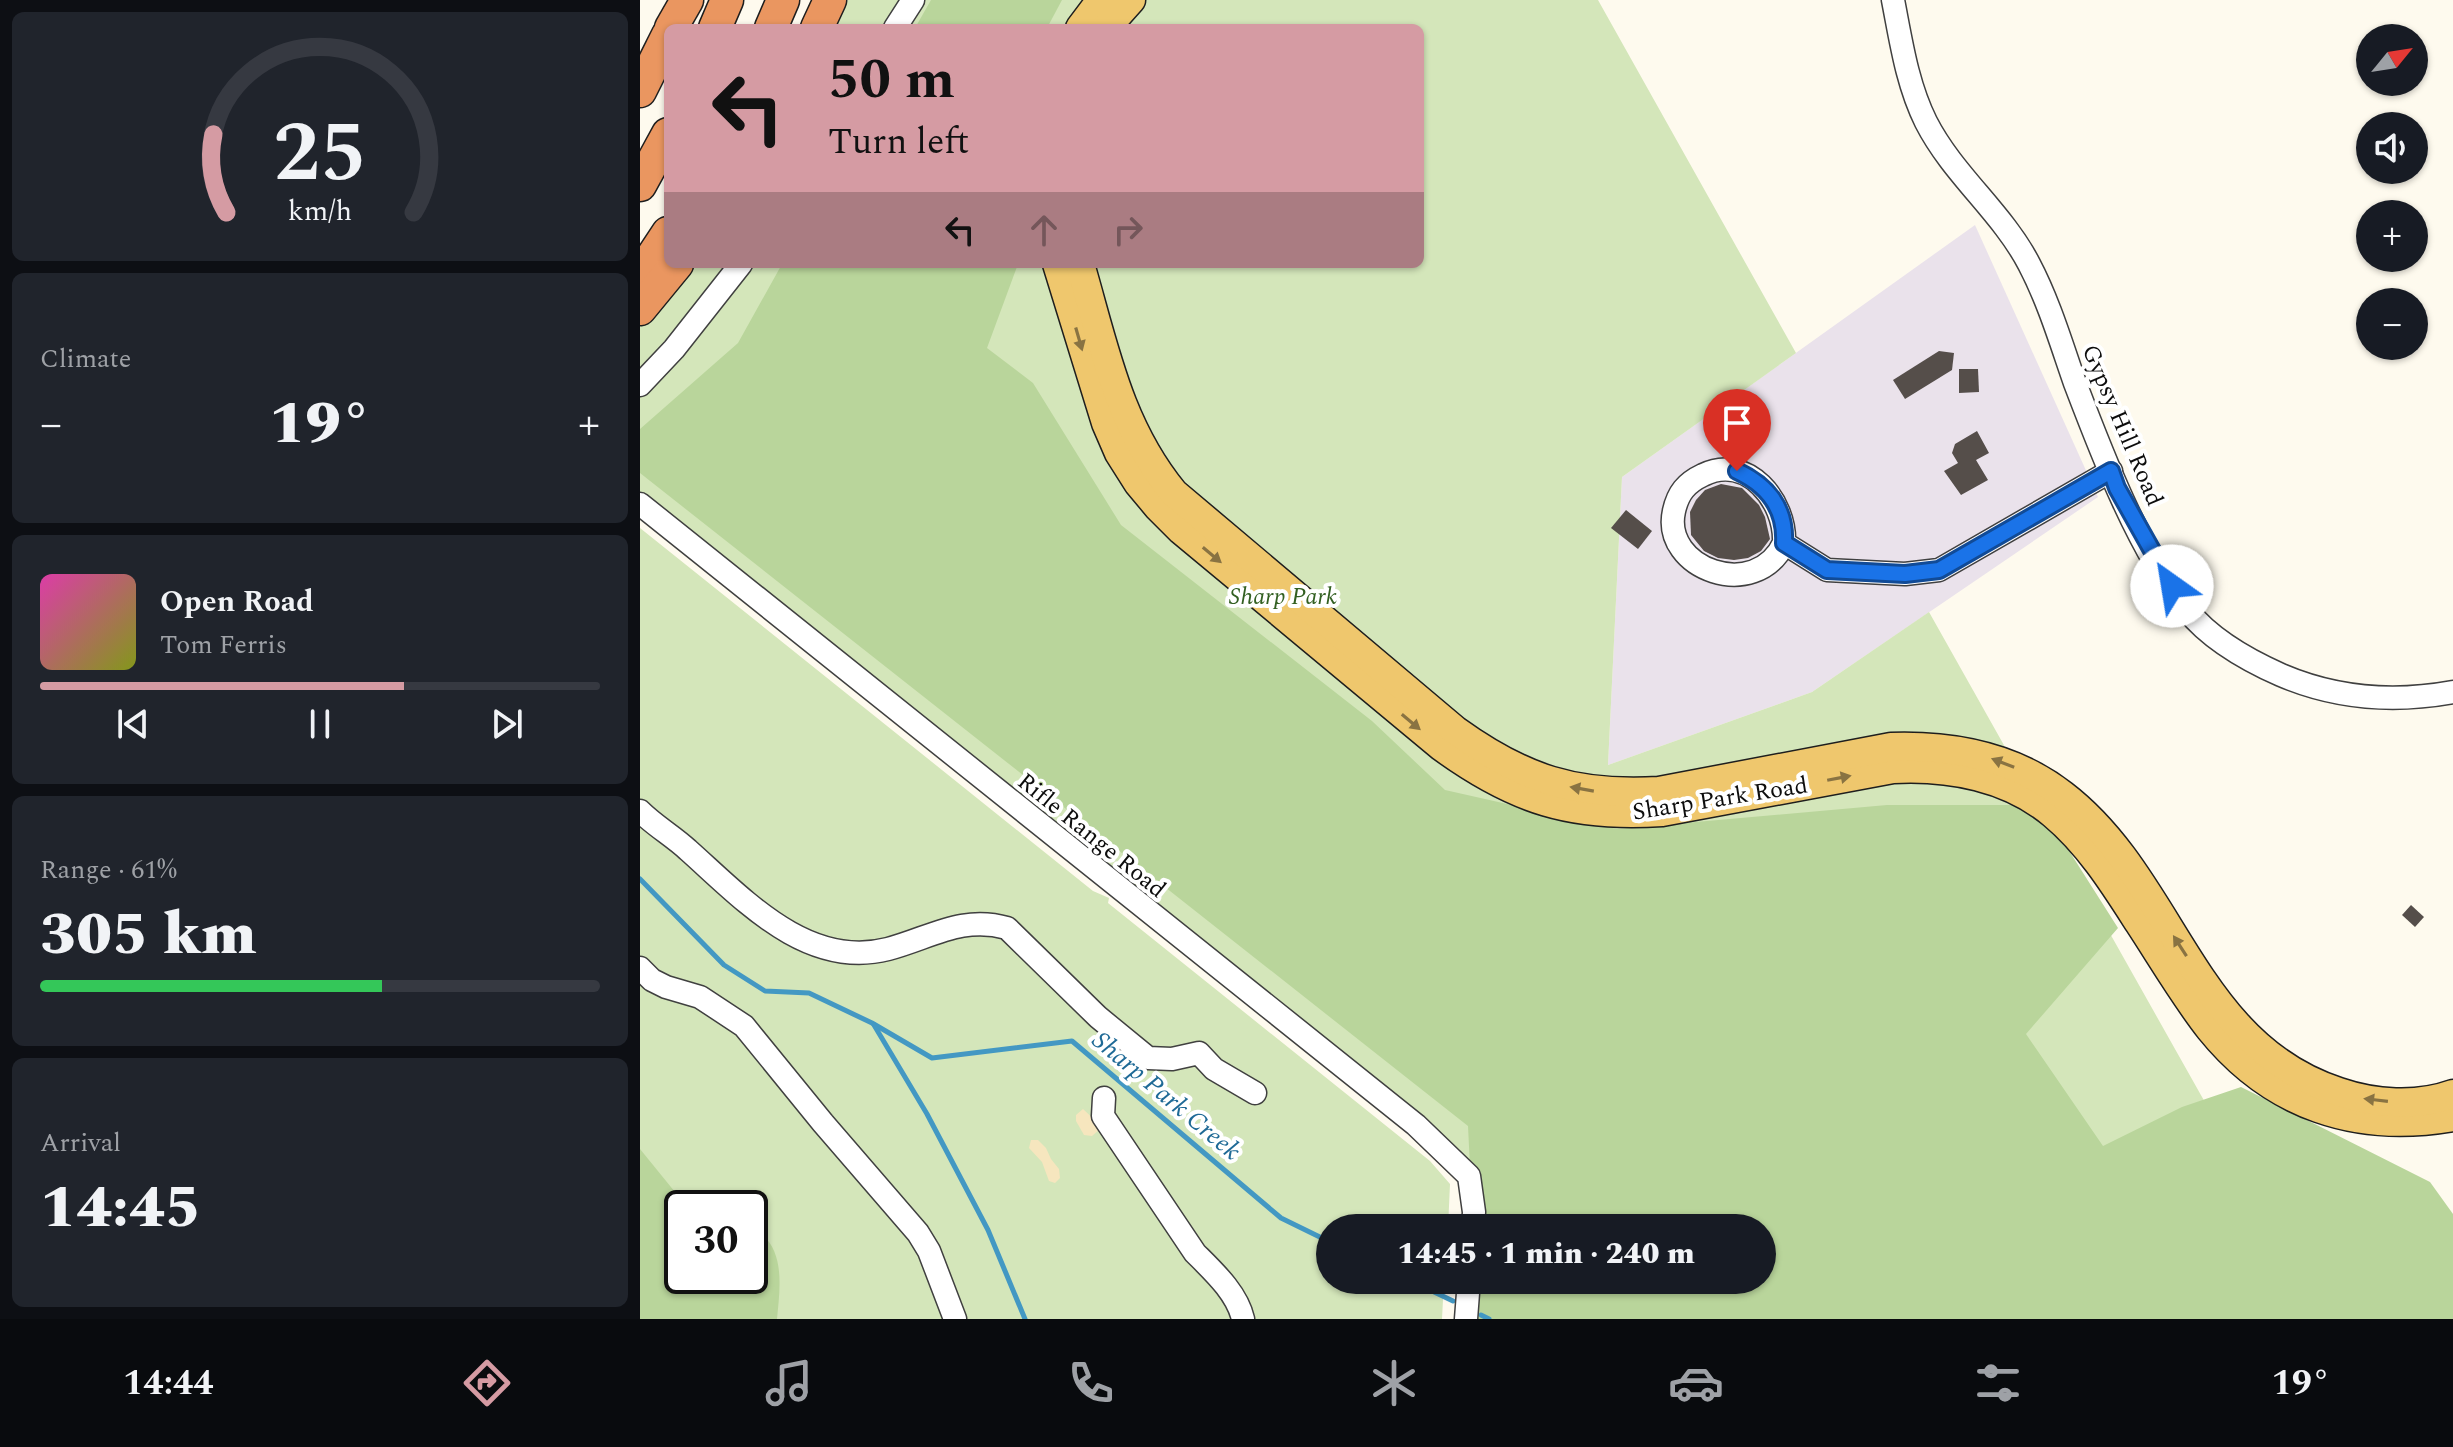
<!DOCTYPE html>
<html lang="en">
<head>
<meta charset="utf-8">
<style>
  :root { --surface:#171b24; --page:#20242c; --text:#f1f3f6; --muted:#9ea1a6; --line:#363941; --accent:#d59ba3 }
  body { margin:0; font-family:Spectral,serif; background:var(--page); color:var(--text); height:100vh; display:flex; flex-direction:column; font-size:30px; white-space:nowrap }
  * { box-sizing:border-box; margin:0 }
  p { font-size:26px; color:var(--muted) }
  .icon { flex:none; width:44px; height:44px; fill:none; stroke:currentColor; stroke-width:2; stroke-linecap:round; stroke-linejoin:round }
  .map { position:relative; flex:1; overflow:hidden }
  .drawer { display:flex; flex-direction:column; gap:12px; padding:12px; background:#0d0f14; width:640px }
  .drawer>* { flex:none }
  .hud { position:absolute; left:24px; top:24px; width:760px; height:244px; border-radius:12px; box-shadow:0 2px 6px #0004; background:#d59ba3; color:#111; overflow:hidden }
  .needle { width:52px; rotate:60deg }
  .controls { position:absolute; left:1716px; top:24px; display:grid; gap:16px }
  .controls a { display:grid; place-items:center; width:72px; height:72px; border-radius:50%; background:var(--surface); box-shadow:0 2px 6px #0004; font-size:40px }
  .speed { position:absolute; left:24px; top:1190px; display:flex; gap:16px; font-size:40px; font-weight:700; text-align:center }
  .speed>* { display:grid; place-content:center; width:104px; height:104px; border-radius:50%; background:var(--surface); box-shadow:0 2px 6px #0004; line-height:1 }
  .speed .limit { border:4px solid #111; border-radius:12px; background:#fff; color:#111 }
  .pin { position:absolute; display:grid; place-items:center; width:68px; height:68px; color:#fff; margin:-82px -34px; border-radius:50% 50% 50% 0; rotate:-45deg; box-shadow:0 0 8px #0007 }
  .pin .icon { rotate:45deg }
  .me { position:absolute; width:88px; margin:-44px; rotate:328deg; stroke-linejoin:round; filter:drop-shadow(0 0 6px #0008) }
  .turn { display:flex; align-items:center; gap:28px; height:168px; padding:0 32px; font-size:36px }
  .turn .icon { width:104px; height:104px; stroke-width:2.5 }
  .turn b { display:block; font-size:56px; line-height:68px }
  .lanes { display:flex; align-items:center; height:76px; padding:0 32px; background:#0003; justify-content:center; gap:40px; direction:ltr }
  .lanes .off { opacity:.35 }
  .big { font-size:60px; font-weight:800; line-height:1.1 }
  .drawer .card { flex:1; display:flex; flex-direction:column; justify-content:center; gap:12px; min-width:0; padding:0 28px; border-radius:12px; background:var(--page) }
  .drawer .dial { align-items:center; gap:0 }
  .dial svg { height:208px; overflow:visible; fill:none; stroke:var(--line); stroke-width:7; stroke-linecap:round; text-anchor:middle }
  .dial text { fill:var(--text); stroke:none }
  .song { display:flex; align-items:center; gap:24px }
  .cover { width:96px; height:96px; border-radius:12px; background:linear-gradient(135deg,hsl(320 70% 55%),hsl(70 70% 35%)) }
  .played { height:8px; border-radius:4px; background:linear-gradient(90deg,var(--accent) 65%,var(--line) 65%) }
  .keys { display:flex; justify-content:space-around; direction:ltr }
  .heat { display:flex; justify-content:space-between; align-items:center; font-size:44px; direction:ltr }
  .charge { height:12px; border-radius:6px; background:linear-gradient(90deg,#34c759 61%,var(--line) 0) }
  .trip { position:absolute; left:676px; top:1214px; width:460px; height:80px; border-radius:40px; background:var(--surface); box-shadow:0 2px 6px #0004; font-weight:800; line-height:80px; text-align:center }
  .dock { display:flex; height:128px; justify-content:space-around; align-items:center; background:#090b0e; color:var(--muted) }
  .dock .icon { width:56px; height:56px }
  .dock .on { color:var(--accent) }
  .dock b { font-size:36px; color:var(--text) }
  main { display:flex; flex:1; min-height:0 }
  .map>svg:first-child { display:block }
</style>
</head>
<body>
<main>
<section class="drawer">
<div class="card dial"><svg viewBox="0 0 100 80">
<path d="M14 69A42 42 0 1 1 86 69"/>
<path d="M14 69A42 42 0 0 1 9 39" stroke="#d59ba3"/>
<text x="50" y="56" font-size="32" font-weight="700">25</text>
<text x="50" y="72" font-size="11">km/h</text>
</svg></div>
<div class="card"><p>Climate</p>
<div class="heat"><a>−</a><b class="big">19°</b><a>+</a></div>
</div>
<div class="card">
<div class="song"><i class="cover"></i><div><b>Open Road</b><p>Tom Ferris</p></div></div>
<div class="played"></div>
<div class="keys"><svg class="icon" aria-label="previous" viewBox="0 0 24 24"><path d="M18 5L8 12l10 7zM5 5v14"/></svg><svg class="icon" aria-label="pause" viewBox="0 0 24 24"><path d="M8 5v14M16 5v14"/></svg><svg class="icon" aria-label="next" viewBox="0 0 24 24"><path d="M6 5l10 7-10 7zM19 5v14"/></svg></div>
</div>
<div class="card"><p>Range · 61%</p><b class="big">305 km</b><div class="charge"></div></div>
<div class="card"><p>Arrival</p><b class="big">14:45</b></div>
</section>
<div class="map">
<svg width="1813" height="1319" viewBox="0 0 1813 1319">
  <rect width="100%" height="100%" fill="#fefaee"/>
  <polygon fill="#eae2eb" points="1335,225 1458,497 1172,692 968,765 982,477"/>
  <g fill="#d4e6ba" fill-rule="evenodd">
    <polygon points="208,0 958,0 1156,353 982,477 968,765 1172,692 1289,612 1687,1319 1122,1280 1122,1228 829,1176 0,501 0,327 52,264 780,264 780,28 193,28"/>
    <path d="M 0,528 L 453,891 L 469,898 L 468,903 L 790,1161 L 810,1184 L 808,1228 L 690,1228 L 690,1280 L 804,1280 L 802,1319 L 0,1319 ZM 42,1208 L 110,1208 L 110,1276 L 42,1276 Z"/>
  </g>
  <g fill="#b9d59b">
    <polygon points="291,0 422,0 407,28 275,28"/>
    <polygon points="142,264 378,264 347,348 393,383 481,525 732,721 805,790 977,829 1247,805 1400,805 1478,928 1386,1034 1463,1146 1542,1107 1601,1087 1790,1182 1813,1214 1813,1319 837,1319 835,1280 1122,1280 1122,1228 833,1228 828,1126 0,473 0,429 98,343"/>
    <path d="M 0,1149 L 48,1208 L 42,1208 L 42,1276 L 110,1276 L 110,1228 C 147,1242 140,1288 137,1319 L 0,1319 Z"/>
  </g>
  <g fill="#f6e6be">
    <polygon points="443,1109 459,1124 460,1129 452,1136 444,1135 436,1121 436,1115"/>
    <polygon points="391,1140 398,1140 406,1148 411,1159 419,1169 420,1178 415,1183 409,1181 402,1162 389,1148"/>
  </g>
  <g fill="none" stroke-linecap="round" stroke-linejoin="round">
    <g stroke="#4398c3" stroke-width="5">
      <polyline points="0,879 84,965 125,991 169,993 232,1023 292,1058 432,1041 641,1218 690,1242"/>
      <polyline points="234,1025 287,1114 348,1230 385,1319"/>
      <polyline points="769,1280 813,1301"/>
      <polyline points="841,1315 849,1319"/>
    </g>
  </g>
  <g fill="#554e4a">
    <polygon points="1299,351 1314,353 1312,370 1265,399 1253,380"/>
    <polygon points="1319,369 1338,369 1339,392 1319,393"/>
    <polygon points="1337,431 1349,453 1336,460 1348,480 1321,495 1304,471 1318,463 1312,453 1315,444"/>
    <polygon points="1081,484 1102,488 1119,505 1125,517 1130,539 1121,551 1108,558 1094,560 1078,558 1064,551 1051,535 1050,512 1056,500 1065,490"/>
    <polygon points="986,510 1012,531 998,549 971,528"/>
    <polygon points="1771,905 1784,917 1775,927 1762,915"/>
  </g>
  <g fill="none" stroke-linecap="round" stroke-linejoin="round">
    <g stroke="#404040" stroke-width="25">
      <g id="minor">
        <path d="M 1253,0 C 1261,41 1267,84 1286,122 C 1313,175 1362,212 1389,264 C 1409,302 1421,343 1435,383 C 1462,454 1499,551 1547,610 C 1571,640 1607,660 1641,675 C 1697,699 1753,703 1813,692"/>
        <polyline points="255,28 273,0"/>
        <polyline points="0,385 34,349 101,264"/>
        <polyline points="0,504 776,1125 829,1176 834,1212 833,1228"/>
        <path d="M 1144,543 C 1116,603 1021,569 1034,511 C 1038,493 1046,483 1063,475 C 1107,453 1146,501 1144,543 L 1187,570 L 1265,574 L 1299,570 L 1471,471"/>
        <path d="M 0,811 C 15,826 33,836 48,850 C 103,899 167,970 248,949 C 290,938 322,915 367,928 L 458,1017 L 508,1058 L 532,1059 L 559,1053 L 574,1069 L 615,1093"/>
        <polyline points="0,968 12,980 26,987 60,997 104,1026 183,1123 278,1233 289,1251 315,1319"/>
        <path d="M 464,1098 L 463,1116 L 555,1253 C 574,1272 597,1293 603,1319"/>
        <polyline points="826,1319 829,1280"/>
      </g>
    </g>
    <g stroke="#1e1e1e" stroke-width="31">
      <g id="major">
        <polyline points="440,28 461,0"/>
        <polyline points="466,28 491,0"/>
        <path d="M 417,264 L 466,423 L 479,453 L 498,483 L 518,507 L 541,530 L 802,747 C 875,800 932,818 1022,812 L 1253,769 C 1309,766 1369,777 1413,814 C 1449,844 1474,884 1499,923 C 1522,958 1544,996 1570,1029 C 1632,1106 1717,1134 1813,1117"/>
        <path d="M 440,264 C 464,346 478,425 534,493 L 815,730 C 883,779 935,796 1019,791 L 1251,747 C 1312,745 1373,756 1423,795 C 1534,880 1552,1045 1699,1092 C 1734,1104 1777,1107 1813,1094"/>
      </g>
    </g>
    <g stroke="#1e1e1e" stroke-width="35">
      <g id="highway">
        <polyline points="31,28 47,0"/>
        <polyline points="75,28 87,0"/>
        <polyline points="131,28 143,0"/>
        <polyline points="177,28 190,0"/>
        <polyline points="0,91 28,35"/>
        <polyline points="0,185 28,134"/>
        <polyline points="0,275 28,233"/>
        <polyline points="0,309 37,264"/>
      </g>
    </g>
    <use href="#minor" stroke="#fff" stroke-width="22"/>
    <use href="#major" stroke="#efc76d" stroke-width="28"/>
    <use href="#highway" stroke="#ea9660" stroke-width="32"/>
  </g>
  <defs><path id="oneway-solid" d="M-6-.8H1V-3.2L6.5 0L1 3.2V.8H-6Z" transform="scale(2)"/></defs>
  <g fill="#897342">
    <use href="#oneway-solid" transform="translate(439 339) rotate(74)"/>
    <use href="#oneway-solid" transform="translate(572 555) rotate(40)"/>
    <use href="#oneway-solid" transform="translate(771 722) rotate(40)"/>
    <use href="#oneway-solid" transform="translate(1363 763) rotate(-159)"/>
    <use href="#oneway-solid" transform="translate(1199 778) rotate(-11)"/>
    <use href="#oneway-solid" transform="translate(942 789) rotate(-170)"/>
    <use href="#oneway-solid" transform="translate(1540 946) rotate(-123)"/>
    <use href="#oneway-solid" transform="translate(1736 1100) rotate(-173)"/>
  </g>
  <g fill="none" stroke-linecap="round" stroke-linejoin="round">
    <g stroke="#114b97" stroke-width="20">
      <path id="route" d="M 1097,471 C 1127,485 1146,508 1144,543 L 1187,570 L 1265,574 L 1299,570 L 1471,471 L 1477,488 L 1532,586"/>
    </g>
    <use href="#route" stroke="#1a73e8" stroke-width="14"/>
  </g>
  <g text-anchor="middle" stroke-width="8" stroke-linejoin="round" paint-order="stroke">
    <g font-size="24" fill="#0d0d0d" stroke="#fff">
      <text transform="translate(1483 425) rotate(67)" y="8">Gypsy Hill Road</text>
      <text transform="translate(1080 798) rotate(-9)" y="8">Sharp Park Road</text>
      <text transform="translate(452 835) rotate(39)" y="8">Rifle Range Road</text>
    </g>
    <g font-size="24" font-style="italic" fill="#336022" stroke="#fff">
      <text x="643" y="604">Sharp Park</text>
    </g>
    <g font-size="26" font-style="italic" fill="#1f6a96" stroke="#fff">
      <text transform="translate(527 1095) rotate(40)" y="9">Sharp Park Creek</text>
    </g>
  </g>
</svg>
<div class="controls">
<a><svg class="needle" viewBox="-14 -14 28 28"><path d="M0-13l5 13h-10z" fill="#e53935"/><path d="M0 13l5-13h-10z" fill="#9ea1a6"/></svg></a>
<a><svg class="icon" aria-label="sound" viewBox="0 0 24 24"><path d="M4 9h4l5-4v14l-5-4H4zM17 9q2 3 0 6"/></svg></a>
<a>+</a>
<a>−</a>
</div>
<div class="speed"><div class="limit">30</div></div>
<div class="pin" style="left:1097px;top:471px;background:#d93025"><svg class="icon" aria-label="arrive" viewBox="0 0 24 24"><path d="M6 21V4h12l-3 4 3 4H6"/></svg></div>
<svg class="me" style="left:1532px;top:586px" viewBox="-20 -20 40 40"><circle r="19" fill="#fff"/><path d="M0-13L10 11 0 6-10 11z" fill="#1a73e8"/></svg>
<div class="trip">14:45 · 1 min · 240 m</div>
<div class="hud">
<div class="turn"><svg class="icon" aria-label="left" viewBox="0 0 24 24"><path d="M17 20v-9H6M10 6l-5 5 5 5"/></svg><div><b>50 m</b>Turn left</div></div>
<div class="lanes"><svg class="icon" aria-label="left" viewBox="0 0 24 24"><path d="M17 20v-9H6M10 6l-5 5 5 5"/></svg><svg class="icon off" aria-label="ahead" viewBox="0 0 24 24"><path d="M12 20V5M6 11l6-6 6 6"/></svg><svg class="icon off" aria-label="right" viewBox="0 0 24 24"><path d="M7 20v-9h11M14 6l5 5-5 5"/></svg></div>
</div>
</div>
</main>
<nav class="dock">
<b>14:44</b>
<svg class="icon on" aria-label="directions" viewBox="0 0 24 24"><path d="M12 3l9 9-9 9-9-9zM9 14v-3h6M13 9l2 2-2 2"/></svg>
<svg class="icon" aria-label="music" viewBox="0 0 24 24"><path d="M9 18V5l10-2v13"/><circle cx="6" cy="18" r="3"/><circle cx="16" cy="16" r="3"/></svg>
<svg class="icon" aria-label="phone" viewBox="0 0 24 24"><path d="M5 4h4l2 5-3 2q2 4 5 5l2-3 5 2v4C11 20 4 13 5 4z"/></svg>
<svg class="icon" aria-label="climate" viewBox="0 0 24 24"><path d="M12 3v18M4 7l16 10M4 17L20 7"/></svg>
<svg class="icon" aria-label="car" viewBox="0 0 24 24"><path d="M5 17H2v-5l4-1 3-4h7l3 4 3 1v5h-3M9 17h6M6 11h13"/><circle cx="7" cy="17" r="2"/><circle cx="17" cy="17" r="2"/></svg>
<svg class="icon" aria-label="filters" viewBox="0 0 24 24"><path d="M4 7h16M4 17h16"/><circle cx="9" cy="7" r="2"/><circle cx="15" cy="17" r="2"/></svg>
<b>19°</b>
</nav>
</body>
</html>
